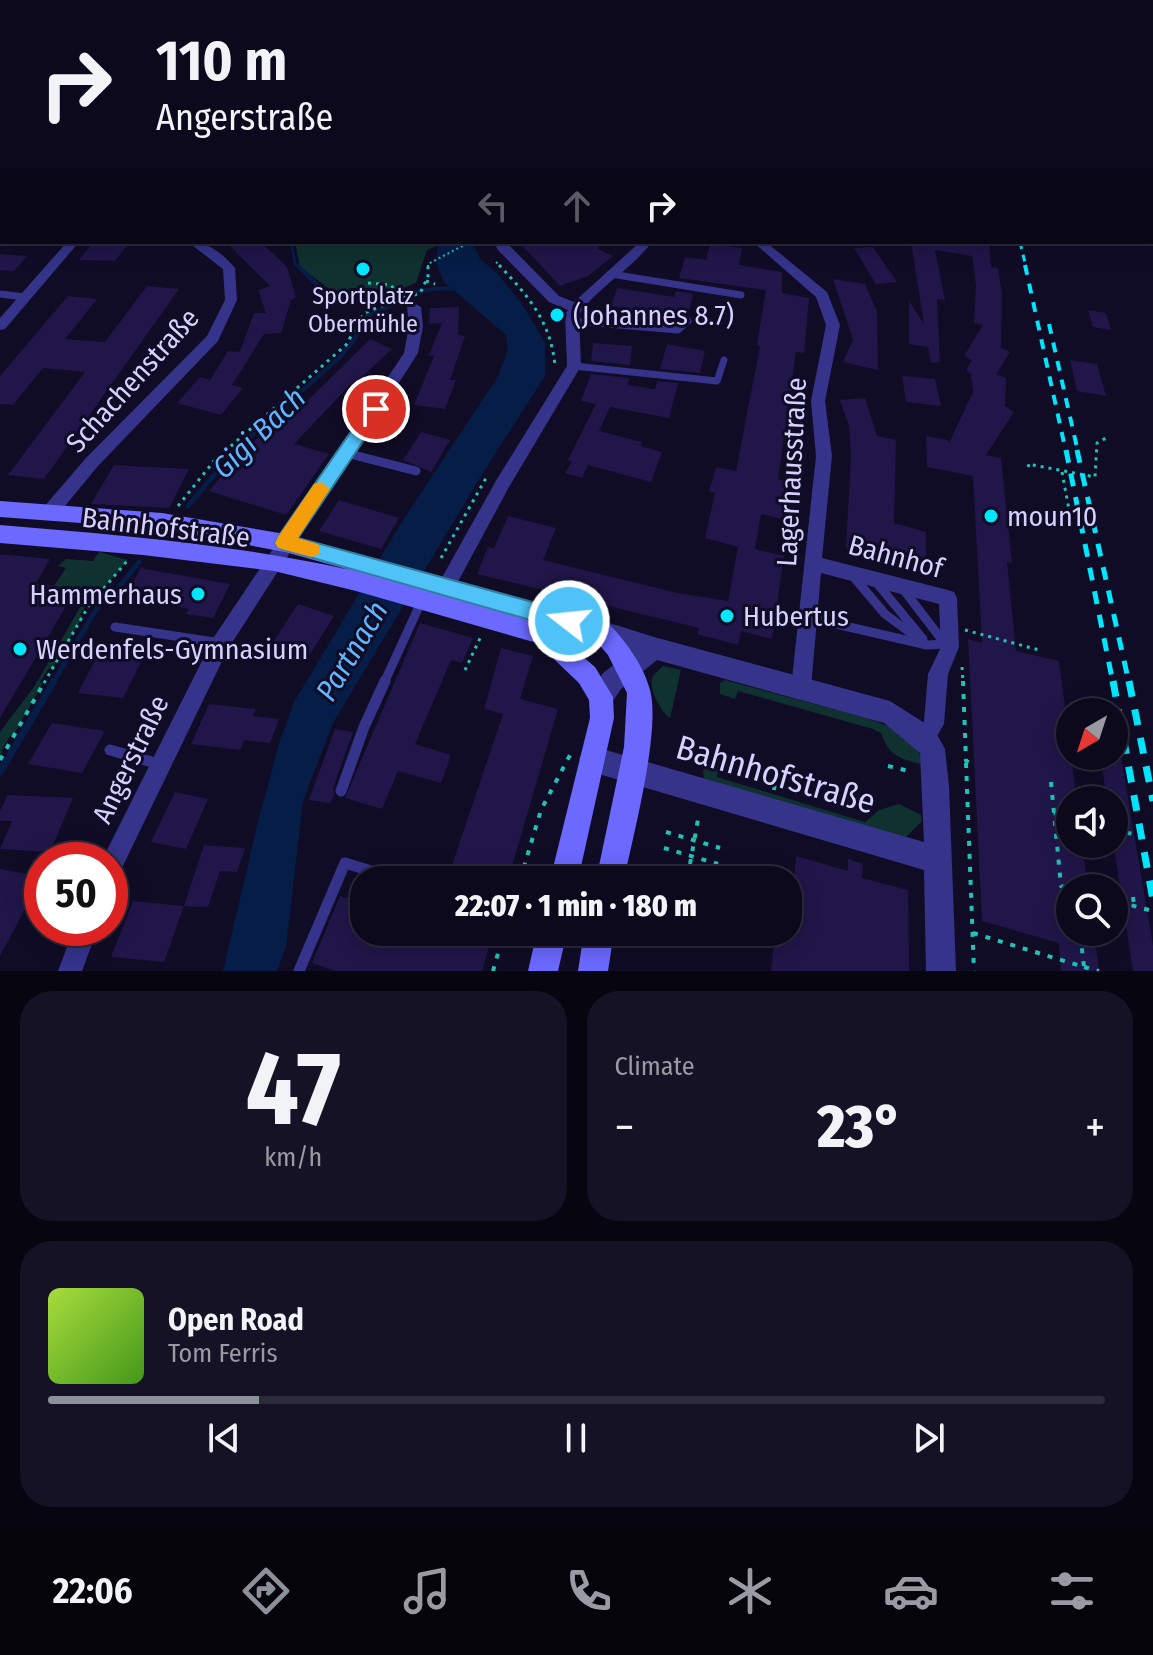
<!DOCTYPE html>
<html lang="en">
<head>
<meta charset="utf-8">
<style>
  :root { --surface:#0c091c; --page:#151225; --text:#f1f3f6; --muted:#9a9aa3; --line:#2c2a3b; --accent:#8c9099 }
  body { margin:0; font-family:"Fira Sans Condensed",sans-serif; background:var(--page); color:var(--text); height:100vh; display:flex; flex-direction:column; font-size:30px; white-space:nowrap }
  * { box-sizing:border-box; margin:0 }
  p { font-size:26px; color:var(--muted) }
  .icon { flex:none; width:44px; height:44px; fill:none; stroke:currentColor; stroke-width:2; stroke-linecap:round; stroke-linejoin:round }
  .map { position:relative; height:971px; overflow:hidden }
  .sheet { display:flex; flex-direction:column; gap:20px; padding:20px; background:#07050f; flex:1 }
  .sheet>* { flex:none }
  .top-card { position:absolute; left:0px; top:0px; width:1154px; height:244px; box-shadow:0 4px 20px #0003,0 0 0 2px var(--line); background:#0c091c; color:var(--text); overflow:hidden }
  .needle { width:52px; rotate:219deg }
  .buttons { position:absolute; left:1056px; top:698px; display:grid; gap:16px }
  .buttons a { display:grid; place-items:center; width:72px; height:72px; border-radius:50%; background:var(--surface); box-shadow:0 4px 20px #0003,0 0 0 2px var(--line); font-size:40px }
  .speed { position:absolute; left:24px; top:842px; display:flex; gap:16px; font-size:40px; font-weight:700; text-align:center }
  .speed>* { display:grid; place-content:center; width:104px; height:104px; border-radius:50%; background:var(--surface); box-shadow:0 4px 20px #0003,0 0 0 2px var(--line); line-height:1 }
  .speed .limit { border:12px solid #d22; background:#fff; color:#111 }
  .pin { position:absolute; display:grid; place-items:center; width:68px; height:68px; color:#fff; margin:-34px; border:4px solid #fff; border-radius:50%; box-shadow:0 2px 8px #0007 }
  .me { position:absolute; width:88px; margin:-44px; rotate:286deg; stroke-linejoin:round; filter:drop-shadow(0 0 6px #0008) }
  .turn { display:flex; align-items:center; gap:28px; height:168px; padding:0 24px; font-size:36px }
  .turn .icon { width:104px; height:104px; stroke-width:2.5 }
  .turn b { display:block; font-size:56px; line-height:68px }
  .lanes { display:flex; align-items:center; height:76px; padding:0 24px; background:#0003; justify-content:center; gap:40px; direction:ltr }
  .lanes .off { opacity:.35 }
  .big { font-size:60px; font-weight:800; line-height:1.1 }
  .sheet .widget { flex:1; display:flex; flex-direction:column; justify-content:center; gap:12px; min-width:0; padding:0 28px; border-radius:32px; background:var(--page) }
  .sheet .dial { align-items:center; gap:0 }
  .dial b { font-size:104px; line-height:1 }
  .song { display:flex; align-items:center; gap:24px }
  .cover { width:96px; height:96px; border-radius:12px; background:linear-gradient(135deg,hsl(80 70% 55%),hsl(100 70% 35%)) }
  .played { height:8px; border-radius:4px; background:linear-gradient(90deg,var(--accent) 20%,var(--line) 20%) }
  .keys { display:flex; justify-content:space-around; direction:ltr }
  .heat { display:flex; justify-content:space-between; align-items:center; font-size:44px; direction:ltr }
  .sheet .tiles { flex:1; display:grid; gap:20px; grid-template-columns:1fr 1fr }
  .widget:last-child { grid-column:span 2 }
  .trip { position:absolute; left:350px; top:866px; width:452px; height:80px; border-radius:32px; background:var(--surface); box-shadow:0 4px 20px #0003,0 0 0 2px var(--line); font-weight:800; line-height:80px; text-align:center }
  .tabs { display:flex; height:128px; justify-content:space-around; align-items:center; background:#05040b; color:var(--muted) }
  .tabs .icon { width:56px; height:56px }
  .tabs .active { color:var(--accent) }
  .tabs b { font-size:36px; color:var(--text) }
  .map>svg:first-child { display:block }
</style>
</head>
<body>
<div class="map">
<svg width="1153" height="971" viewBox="0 0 1153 971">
  <rect width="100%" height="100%" fill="#100c26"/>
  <g fill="#0f312f">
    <polygon points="295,242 438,242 437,246 427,250 416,283 385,295 336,294 300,267"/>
    <polygon points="99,552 128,560 88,606 85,607 80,615 83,616 53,668 49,668 40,682 43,683 13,736 10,736 1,751 3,752 0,758 0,732 34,687 89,592 54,586 66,568 58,566 66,559 93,561"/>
    <path d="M 663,666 L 681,670 L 670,718 C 661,712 647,687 653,676 C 656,672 660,669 663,666 Z"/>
    <path d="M 725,680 L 867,718 L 898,730 L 916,747 L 924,765 C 900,758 890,758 881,733 L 873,729 L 738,691 L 735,699 L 720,694 L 720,683 Z"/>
    <polygon points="719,761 717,777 865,822 879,810 899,804 921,815 922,821 904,839 704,781 703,771 707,763"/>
  </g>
  <polygon fill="#051d47" points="438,242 473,242 480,259 496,272 520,301 545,342 545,376 478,481 333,723 303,801 286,947 277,971 223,971 258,822 279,743 294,702 403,520 497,378 508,350 506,335 444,282 436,263"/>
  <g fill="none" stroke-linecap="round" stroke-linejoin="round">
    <g stroke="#051d47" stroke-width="3">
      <polyline points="330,0 334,2"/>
      <polyline points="291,242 295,264 299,267"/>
    </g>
    <g stroke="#051d47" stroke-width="4">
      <path d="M 297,265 C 307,274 318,288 330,294 C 369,314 414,284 454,289"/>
      <polyline points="233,452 339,358 354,340 367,316 393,305 394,295"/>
    </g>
    <g stroke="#051d47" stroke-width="5">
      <polyline points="188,506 235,450"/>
      <polyline points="53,683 100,603 116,591 139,562"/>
    </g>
    <polyline stroke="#051d47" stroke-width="7" points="0,772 54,681"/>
  </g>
  <g fill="#201649">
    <polygon points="226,242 261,242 287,267 296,297 291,300 281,333 264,334 232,385 243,388 221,415 177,403 200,377 210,380 228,351 240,352 254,313 266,313 258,290 270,286"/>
    <polygon points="519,242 598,242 598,249 613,256 588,276 560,286"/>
    <polygon points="911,242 989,242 991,267 998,268 1002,293 1001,348 1010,352 996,374 1006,378 1005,406 1014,412 986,455 1001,458 1012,563 1007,562 1016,651 1059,661 1077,800 1070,800 1070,844 1082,844 1088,888 1070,888 1070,932 1094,932 1099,971 1061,971 1059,943 982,921 968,639 982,643 973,476 927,467 926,436 948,440 949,443 973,392 971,374 966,370 972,360 964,356 983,325 974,323 976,286 972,256 935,250 945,300 937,299 940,362 931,363 928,347 909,344 909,301 924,324"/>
    <polygon points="93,243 128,244 115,261 79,260"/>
    <polygon points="710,244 742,248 739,265 782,272 782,293 809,298 804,353 796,352 778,479 788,482 783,519 761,514 755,549 784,556 772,639 741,631 738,645 697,634 699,628 477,574 488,547 494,548 508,516 556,528 543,560 677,593 728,601 738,547 705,538 715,493 709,492 716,467 736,471 760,346 757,345 766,290 679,278 685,257 706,260"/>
    <polygon points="873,247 897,282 876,284 854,248"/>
    <polygon points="0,254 27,256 14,271 0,270"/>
    <polygon points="833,279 865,284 877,312 878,370 843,362 853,340"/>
    <polygon points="147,286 179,289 44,479 8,475 85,372 43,368 13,405 0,404 0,376 68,296 97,299 65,339 105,342"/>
    <polygon points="617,288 674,297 676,291 693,294 688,315 682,318 611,306"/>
    <polygon points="459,307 458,335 465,336 450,380 456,380 445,409 414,405 434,356 429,355 442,323 429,324 430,308"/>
    <polygon points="1088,310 1106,313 1111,330 1093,327"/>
    <polygon points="370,339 392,349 363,376 370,378 359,390 349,386 294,444 329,454 286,515 209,491 239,455 279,419 286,422"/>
    <polygon points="593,343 632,346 630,365 591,361"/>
    <polygon points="667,344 705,351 700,373 660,369"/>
    <polygon points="1070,360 1097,364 1106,396 1077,391"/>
    <polygon points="591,374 629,378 628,385 655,389 657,381 678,383 669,418 610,407 599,431 642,442 641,446 662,452 651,482 588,465 582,478 565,473 572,461 568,460 596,404 581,401"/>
    <polygon points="902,376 935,379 941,406 906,402"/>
    <polygon points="865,398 877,436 896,440 894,523 926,532 926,566 846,548 851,456 849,426 840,400"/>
    <polygon points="421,432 450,440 431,472 403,460"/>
    <polygon points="114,465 189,469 169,508 91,504"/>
    <polygon points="339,500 399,518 381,549 319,531"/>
    <polygon points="0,554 50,559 36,583 76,589 0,718"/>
    <polygon points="141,567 145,569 230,584 213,618 186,614 189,609 164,604 170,593 131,587"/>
    <polygon points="298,604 334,616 309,656 272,644"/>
    <polygon points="420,623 473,638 462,663 451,660 415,744 451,755 441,783 398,771 382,809 345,798"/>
    <polygon points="501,648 533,656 520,699 558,709 508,880 447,880 503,714 484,709"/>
    <polygon points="98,655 142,660 123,698 78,693"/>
    <polygon points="209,704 256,709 253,716 279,719 270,743 244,740 240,750 191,744"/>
    <polygon points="52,723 105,731 82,773 28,764"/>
    <polygon points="335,729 353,732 333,788 334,795 330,803 309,800"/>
    <polygon points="1100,756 1121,756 1153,946 1153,971 1133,971 1114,848 1114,800 1107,800"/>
    <polygon points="175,792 208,799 186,849 151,842"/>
    <polygon points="8,795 73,798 50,852 0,849 12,821 0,821 0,811"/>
    <polygon points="204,845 245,848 237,872 220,871 208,907 184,906"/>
    <polygon points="796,856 848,871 848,859 863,864 862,878 908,890 909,971 771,971 775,932 788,932 788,919 791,920"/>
    <polygon points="0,869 42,877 0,956"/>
    <polygon points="340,896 364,903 364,932 493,932 482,971 335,971 312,963"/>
    <polygon points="133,901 184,906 164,962 111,957"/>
  </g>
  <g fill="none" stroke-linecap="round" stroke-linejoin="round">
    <g stroke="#22c2b7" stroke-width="2" stroke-dasharray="2 3" stroke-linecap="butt">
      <polyline points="1011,0 1028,2"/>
      <polyline points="496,262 501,267"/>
      <polyline points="428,267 428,264 470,242"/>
    </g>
    <g stroke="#22c2b7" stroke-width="3" stroke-dasharray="3 5" stroke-linecap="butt">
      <path d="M 499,265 C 529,297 551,322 555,366"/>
      <polyline points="426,281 435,284"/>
      <polyline points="368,283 391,285 400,298"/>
      <polyline points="414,295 420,293 428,277 428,265"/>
      <polyline points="1029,467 1028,464 1095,477 1097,443 1106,438"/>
      <polyline points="1062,472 1070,515"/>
      <polyline points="178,506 214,461 346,345 364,313 407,296"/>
      <polyline points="441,558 486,478"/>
      <polyline points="965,630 1039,650"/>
      <polyline points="962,667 963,683"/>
      <polyline points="465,670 482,634"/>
      <polyline points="44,683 88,607 127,561"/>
    </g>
    <g stroke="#22c2b7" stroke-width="4" stroke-dasharray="5 8" stroke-linecap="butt">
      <polyline points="963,681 966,761 974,764"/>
      <polyline points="0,760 45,681"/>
      <polyline points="966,763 974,971"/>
      <polyline points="888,766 913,772"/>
      <polyline points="1051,782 1061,886 1070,889"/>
      <polyline points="774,790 777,765"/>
      <polyline points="1054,813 1070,818"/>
      <polyline points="1066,817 1071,852"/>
      <polyline points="1114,829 1136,835"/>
      <polyline points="666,832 720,848"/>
      <polyline points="664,848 718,864"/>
      <polyline points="690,864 699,814"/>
      <polyline points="520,880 541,810 570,755"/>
      <polyline points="1074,881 1075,888"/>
      <polyline points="1133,897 1134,906"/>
      <polyline points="1119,902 1149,910"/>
      <polyline points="973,933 1084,967 1080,932"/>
      <polyline points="1084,967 1099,971"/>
      <polyline points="493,971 504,932"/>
    </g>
    <polyline stroke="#35338a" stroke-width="4" points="14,2 17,0"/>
    <g stroke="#35338a" stroke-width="7">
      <polyline points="611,274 741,295"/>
      <polyline points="0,294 25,297"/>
      <polyline points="572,321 678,330 688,321"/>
      <polyline points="574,366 717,381 724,360"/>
    </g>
    <g stroke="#35338a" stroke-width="9">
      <polyline points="346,453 416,471"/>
      <polyline points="852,575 885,614 920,640"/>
      <polyline points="876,582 923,639"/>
      <polyline points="903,589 946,645"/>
      <polyline points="810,618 927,645 945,644"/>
      <polyline points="115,627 221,643"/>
      <polyline points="384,683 422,600"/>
    </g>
    <g stroke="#35338a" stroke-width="11">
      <polyline points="110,750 159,764"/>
      <polyline points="341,791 364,727 385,681"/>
      <polyline points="299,971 345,863 400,880"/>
    </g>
    <g fill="#35338a" fill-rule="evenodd">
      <rect x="259" y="0" width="8" height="2"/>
      <polygon points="479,0 487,0 478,2"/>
      <polygon points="537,0 546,0 548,2 539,2"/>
      <rect x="784" y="0" width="8" height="2"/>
      <rect x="0" y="47" width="2" height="6"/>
      <polygon points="0,136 2,136 0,144"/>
      <rect x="0" y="167" width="2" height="6"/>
      <polygon points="67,242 79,242 5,329 0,330 0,318"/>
      <path d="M 188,242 C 209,242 222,253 235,268 L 237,300 L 218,341 L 98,466 L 55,518 L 43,518 L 41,513 L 43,508 L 86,458 L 207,336 L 225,300 L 223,269 Z"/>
      <path d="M 494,242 L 506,242 L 559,296 L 574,302 L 640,242 L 652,242 C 631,270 599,286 579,314 L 581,366 L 509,487 L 447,602 L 441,604 L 435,602 L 432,596 L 435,590 L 497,479 L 567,366 L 565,314 L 568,310 L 549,302 L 498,250 Z"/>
      <polygon points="753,242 766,242 827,292 840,325 825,401 832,456 822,558 948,590 954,592 957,598 959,647 948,674 944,724 932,745 925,748 918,745 915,738 924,721 928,674 941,647 939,604 821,573 811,688 808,695 801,697 794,695 791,688 816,456 811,401 826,325 816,297"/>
      <polygon points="414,303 421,307 423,326 418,353 228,649 118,876 110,879 110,860 102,860 214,637 404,353 409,326 407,307"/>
      <polygon points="74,928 98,928 82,971 58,971"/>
    </g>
    <polygon fill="#35338a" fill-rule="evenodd" points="600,620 654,637 890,701 934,729 945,749 949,786 956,971 926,971 924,870 592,772 583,768 579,759 583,750 592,746 924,842 920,753 884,723 657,660 621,689 610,705 601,709 592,705 589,697 603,673 632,651 592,637 588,630 592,623"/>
    <g fill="#6b69ff" fill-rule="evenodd">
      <path d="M 0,501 L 162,513 L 285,534 L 608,623 C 625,640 644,666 650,690 C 661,730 633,836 624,880 L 596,880 L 624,747 L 627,693 L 608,655 L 593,638 L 546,625 L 595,667 L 613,697 L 614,718 L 578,880 L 550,880 L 590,718 L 589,700 L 579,683 L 537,643 L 356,591 L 274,571 L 143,555 L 0,543 L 0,525 C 118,535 234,544 350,570 L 285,552 L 162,529 L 0,517 Z"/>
      <polygon points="537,932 567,932 558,971 528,971"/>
      <polygon points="584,932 614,932 608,971 578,971"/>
    </g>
    <g stroke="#00e6fd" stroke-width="3" stroke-dasharray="7 6" stroke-linecap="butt">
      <polyline points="933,0 936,2"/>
      <polyline points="1020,242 1026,267"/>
    </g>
    <g stroke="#00e6fd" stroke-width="4" stroke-dasharray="10 9" stroke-linecap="butt">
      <polyline points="1025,265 1066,452"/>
      <polyline points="1049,324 1078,452"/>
    </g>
    <g stroke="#00e6fd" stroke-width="5" stroke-dasharray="13 11" stroke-linecap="butt">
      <polyline points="1066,450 1113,683"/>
      <polyline points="1077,450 1129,683"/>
    </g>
    <g stroke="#00e6fd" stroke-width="7" stroke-dasharray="16 13" stroke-linecap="butt">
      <polyline points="1113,681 1153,900"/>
      <polyline points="1129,681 1153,801"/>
    </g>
  </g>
  <polygon fill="#4fc3f7" stroke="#337fa1" stroke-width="2" points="376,403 384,409 382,413 298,538 569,612 577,615 580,621 577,628 569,631 278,548 275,543 278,537 370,404"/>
  <polygon fill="#f59e0b" points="321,482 330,489 298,538 318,544 320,549 318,555 311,557 278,548 275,543 278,537 314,484"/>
  <g fill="#00e6fd" stroke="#100c26" stroke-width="3">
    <circle cx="363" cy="269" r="8"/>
    <circle cx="557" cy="315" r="8"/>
    <circle cx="991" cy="516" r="8"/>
    <circle cx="198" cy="594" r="8"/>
    <circle cx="727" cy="616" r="8"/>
    <circle cx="20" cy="649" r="8"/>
  </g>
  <g text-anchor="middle" stroke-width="6" stroke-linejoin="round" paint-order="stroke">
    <g font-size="24" fill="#d6d2ff" stroke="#100c26">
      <text x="363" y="304">Sportplatz<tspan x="363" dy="28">Obermühle</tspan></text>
    </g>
    <g font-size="28" fill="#d6d2ff" stroke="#100c26" text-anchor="start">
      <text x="573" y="325">(Johannes 8.7)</text>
      <text x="1007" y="526">moun10</text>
      <text x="182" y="604" text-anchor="end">Hammerhaus</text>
      <text x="743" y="626">Hubertus</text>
      <text x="36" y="659">Werdenfels-Gymnasium</text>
    </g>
    <g font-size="28" fill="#d6d2ff" stroke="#100c26">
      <text transform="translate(132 380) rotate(-48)" y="10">Schachenstraße</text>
      <text transform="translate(791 472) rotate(-87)" y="10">Lagerhausstraße</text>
      <text transform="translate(166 527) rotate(7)" y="10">Bahnhofstraße</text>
      <text transform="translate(896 556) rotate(15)" y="10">Bahnhof</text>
      <text transform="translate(130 759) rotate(-64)" y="10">Angerstraße</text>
    </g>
    <g font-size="30" font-style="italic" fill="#60b7ff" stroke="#100c26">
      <text transform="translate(259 433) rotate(-44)" y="10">Gigi Bach</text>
      <text transform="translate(352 651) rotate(-59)" y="10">Partnach</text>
    </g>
    <g font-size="34" fill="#d6d2ff" stroke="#100c26">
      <text transform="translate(776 774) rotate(16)" y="12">Bahnhofstraße</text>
    </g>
  </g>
</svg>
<div class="buttons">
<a><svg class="needle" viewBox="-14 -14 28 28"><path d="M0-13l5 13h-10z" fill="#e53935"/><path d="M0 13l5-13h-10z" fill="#9a9aa3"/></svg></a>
<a><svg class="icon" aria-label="sound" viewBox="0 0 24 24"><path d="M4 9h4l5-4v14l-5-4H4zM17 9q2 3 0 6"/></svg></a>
<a><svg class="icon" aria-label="search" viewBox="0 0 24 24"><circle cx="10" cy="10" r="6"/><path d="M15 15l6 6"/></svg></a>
</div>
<div class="speed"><div class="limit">50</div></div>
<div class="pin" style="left:376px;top:409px;background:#d93025"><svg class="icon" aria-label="arrive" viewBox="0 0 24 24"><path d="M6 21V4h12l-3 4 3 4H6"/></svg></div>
<svg class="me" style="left:569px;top:621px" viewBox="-20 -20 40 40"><circle r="17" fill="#4fc3f7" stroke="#fff" stroke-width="3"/><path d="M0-11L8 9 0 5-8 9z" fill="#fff"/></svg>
<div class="trip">22:07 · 1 min · 180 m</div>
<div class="top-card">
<div class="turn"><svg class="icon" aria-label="right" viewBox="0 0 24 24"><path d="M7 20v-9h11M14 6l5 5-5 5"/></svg><div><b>110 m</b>Angerstraße</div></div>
<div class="lanes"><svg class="icon off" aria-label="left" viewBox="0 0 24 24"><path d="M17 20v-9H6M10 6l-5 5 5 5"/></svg><svg class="icon off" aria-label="ahead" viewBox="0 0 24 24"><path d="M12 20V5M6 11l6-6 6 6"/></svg><svg class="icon" aria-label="right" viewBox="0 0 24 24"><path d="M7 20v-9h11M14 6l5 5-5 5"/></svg></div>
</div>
</div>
<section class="sheet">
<div class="tiles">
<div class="widget dial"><b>47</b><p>km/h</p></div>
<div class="widget"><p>Climate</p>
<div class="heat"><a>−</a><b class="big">23°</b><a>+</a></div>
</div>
<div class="widget">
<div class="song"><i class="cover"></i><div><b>Open Road</b><p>Tom Ferris</p></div></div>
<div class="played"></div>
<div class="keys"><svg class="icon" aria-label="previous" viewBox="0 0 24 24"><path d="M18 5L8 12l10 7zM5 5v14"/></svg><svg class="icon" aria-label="pause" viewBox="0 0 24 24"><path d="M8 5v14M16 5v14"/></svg><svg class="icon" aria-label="next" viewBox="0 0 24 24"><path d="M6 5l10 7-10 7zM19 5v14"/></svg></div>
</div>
</div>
</section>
<nav class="tabs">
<b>22:06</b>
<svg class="icon active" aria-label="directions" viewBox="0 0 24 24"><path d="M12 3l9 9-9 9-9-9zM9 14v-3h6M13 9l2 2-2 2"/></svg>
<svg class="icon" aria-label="music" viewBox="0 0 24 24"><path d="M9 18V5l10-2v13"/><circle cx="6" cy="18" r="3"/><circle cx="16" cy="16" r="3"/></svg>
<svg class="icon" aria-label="phone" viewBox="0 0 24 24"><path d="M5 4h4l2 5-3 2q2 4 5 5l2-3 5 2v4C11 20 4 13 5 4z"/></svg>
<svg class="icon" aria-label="climate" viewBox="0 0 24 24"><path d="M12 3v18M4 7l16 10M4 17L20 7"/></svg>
<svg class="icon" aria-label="car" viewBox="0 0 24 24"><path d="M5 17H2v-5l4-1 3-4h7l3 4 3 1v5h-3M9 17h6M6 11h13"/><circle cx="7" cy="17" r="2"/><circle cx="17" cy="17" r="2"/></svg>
<svg class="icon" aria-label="filters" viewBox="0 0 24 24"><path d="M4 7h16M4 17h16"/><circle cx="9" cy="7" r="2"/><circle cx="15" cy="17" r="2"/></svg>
</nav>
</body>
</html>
